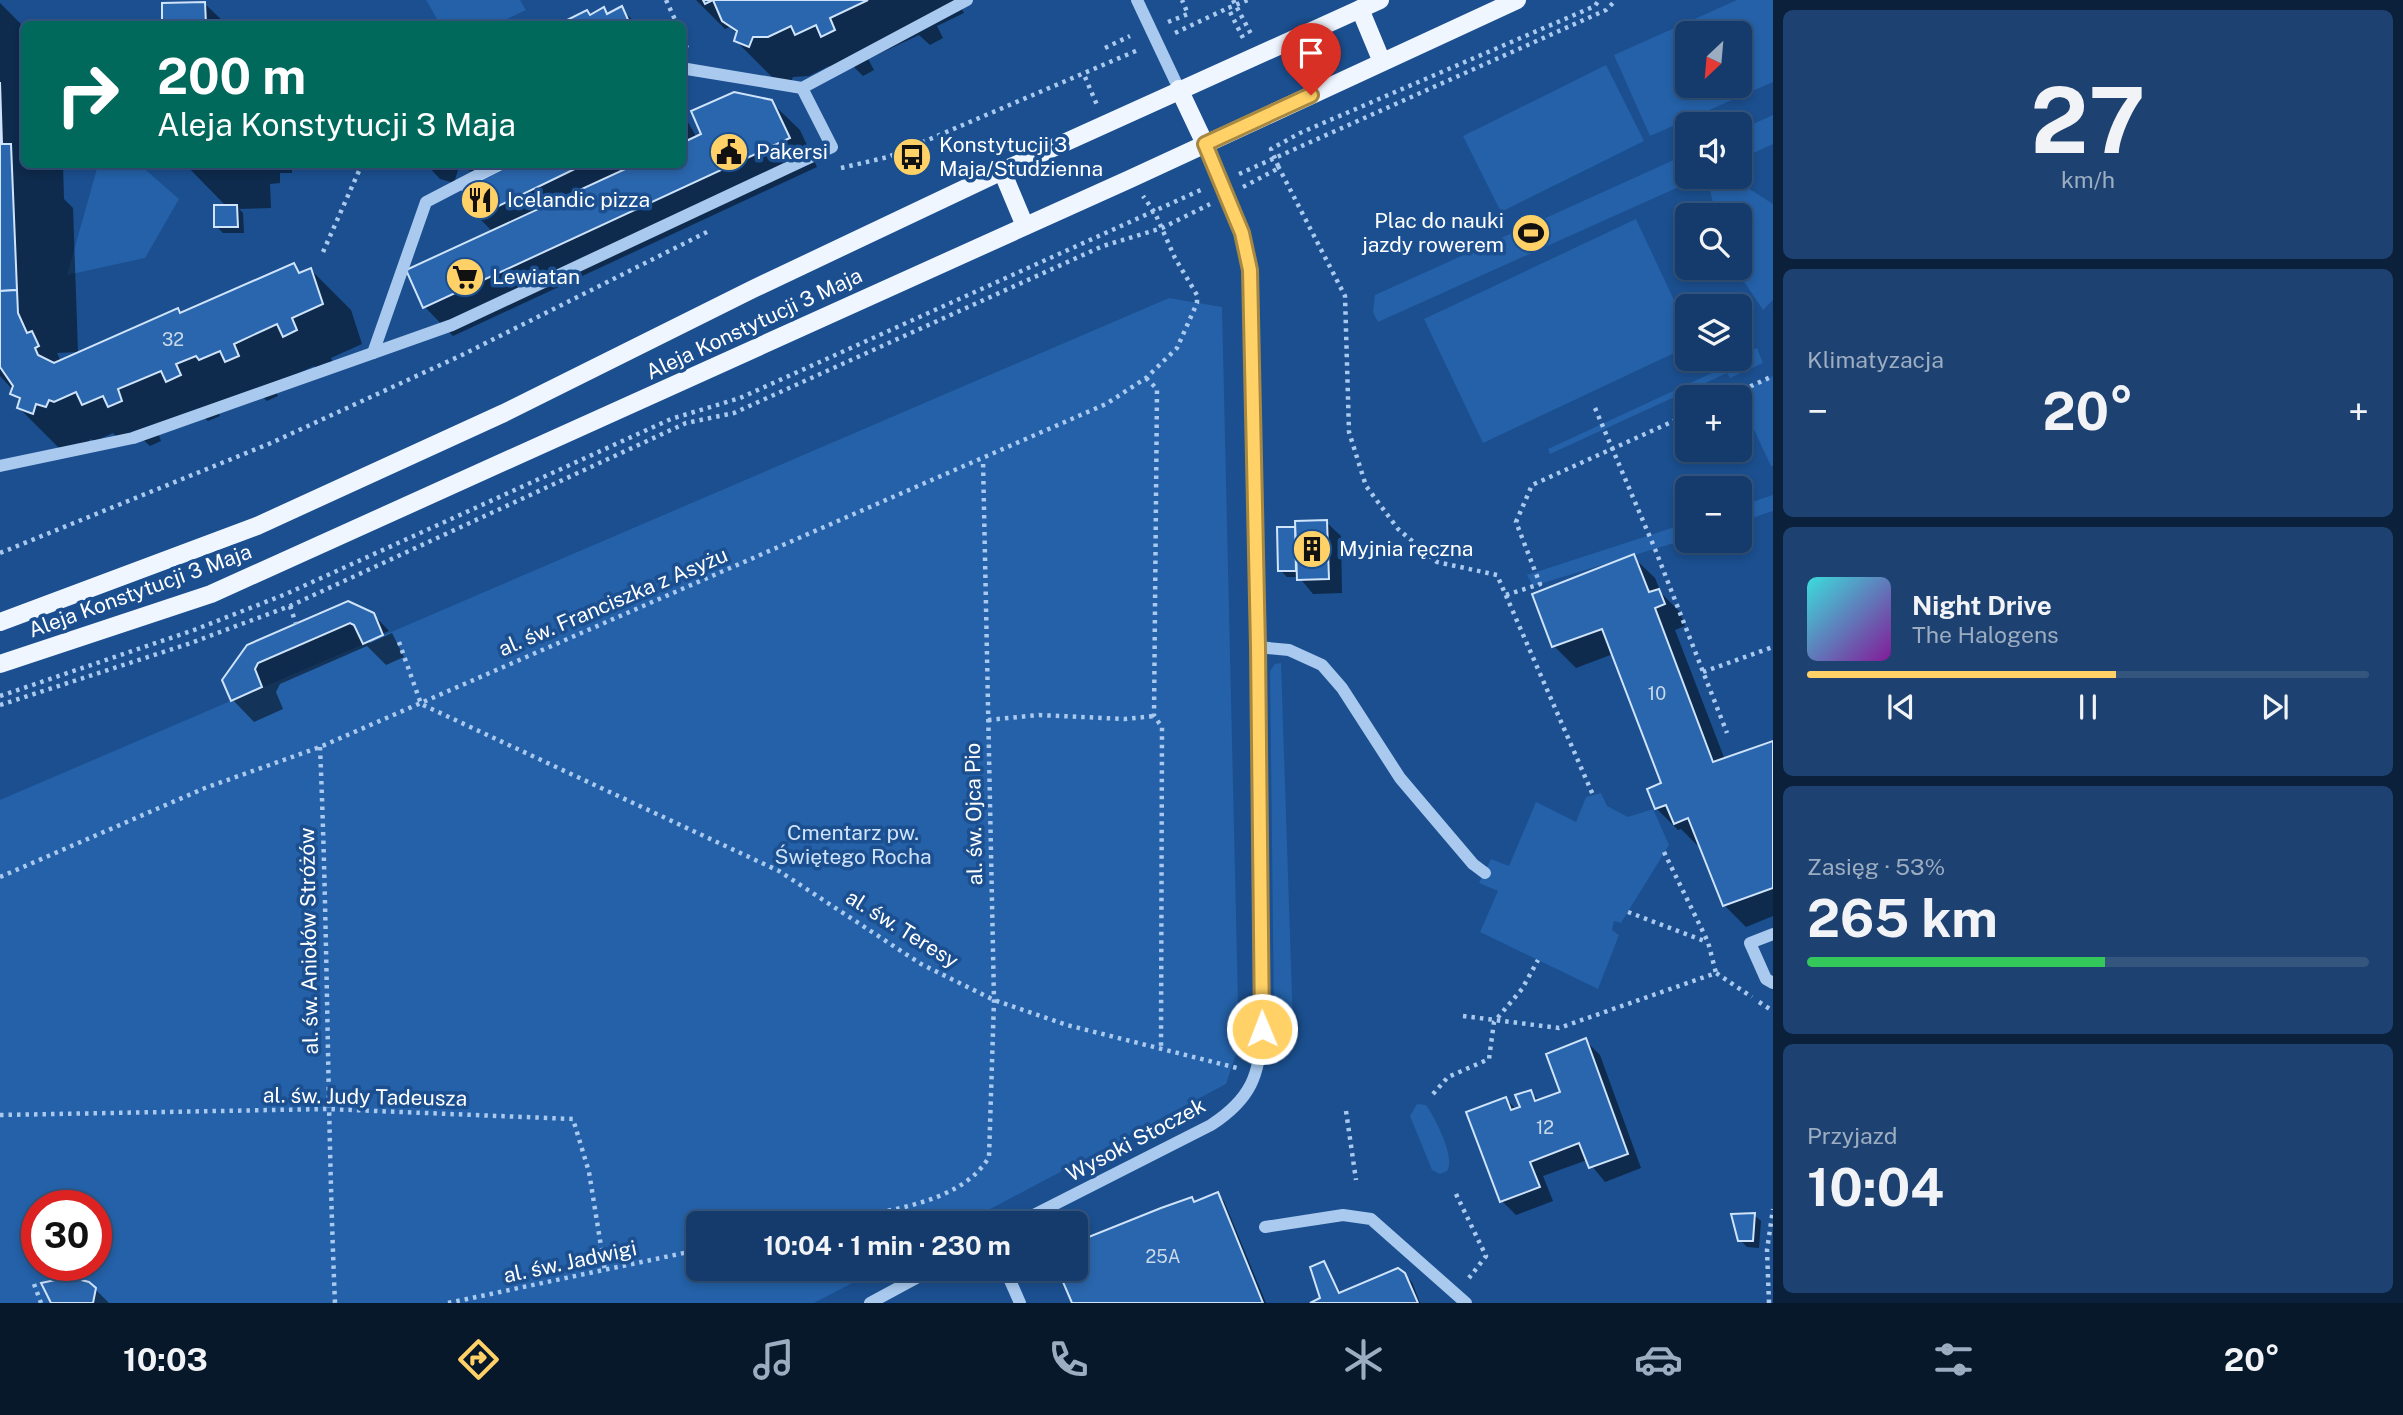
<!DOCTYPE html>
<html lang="pl">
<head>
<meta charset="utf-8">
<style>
  :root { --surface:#143b6b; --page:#1d4271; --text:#f1f3f6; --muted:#9dadc1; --line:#33557e; --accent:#ffd166 }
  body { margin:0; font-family:"Public Sans",sans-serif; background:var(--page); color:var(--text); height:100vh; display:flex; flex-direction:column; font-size:26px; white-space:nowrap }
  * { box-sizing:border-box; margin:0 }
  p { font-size:23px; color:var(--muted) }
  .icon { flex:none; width:38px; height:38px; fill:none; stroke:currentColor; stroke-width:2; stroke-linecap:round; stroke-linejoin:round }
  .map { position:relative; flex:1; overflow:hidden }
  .panel { display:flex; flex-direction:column; gap:10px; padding:10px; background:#0b203b; width:630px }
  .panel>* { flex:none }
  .top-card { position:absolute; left:21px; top:21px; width:665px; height:147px; border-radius:10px; box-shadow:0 4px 10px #0003,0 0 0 2px var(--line); background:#00695c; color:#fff; overflow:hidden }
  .needle { width:46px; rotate:206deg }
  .buttons { position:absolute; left:1675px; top:21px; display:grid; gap:14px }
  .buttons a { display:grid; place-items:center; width:77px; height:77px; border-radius:10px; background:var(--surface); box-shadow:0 4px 10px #0003,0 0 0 2px var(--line); font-size:35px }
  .speed { position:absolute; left:21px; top:1190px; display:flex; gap:14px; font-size:35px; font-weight:700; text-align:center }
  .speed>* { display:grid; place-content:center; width:91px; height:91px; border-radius:50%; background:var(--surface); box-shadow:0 4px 10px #0003,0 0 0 2px var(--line); line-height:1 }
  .speed .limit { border:10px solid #d22; background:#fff; color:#111 }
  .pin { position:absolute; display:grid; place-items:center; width:60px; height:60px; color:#fff; margin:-72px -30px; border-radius:50% 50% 50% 0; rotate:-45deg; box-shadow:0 0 7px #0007 }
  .pin .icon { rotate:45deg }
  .me { position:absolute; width:77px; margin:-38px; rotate:359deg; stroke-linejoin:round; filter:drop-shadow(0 0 5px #0008) }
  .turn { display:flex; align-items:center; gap:24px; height:147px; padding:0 21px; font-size:32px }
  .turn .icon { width:91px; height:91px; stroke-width:2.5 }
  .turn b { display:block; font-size:49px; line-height:60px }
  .big { font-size:52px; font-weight:700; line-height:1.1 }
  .panel .card { flex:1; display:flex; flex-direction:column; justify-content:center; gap:10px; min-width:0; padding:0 24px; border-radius:10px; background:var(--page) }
  .panel .dial { align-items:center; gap:0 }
  .dial b { font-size:91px; line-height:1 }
  .song { display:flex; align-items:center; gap:21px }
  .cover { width:84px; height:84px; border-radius:10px; background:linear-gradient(135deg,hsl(180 70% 55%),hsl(290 70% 35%)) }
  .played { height:7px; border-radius:4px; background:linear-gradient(90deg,var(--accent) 55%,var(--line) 55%) }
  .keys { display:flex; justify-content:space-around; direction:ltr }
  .heat { display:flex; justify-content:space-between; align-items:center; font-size:38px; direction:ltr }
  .charge { height:10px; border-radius:5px; background:linear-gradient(90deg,#34c759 53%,var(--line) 0) }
  .trip { position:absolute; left:686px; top:1211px; width:402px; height:70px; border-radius:10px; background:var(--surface); box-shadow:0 4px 10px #0003,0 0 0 2px var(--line); font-weight:700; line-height:70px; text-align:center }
  .tab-bar { display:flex; height:112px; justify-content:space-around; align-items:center; background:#08182b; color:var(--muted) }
  .tab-bar .icon { width:49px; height:49px }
  .tab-bar .active { color:var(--accent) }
  .tab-bar b { font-size:32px; color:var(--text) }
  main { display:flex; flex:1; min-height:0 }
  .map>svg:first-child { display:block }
</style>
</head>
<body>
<main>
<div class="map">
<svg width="1773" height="1303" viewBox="0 0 1773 1303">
  <rect width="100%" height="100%" fill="#1b4f8f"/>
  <g fill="#2461a8" fill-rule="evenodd">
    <polygon points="426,0 520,0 526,10 496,24 440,24"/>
    <path d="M 1737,0 L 1773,0 L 1773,82 L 1650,136 L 1614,55 ZM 1687,33 L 1740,33 L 1740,86 L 1687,86 Z"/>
    <polygon points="1606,65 1644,141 1501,212 1463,136"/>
    <polygon points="1773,115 1773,144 1740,159 1740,130"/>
    <polygon points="1687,154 1687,177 1701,177 1378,322 1373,312 1375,295"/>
    <polygon points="98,165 140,165 179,199 145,258 67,275"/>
    <polygon points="1730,184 1748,188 1773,204 1773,300 1763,310 1735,268 1740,268 1740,215 1716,215 1709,186"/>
    <polygon points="1636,219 1687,328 1687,347 1483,443 1424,319"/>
    <path d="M 1169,298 L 1222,307 L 1239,1045 L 1226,1084 L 964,1223 L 698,1223 L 698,1269 L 879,1269 L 814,1303 L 0,1303 L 0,800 ZM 37,1206 L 96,1206 L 96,1265 L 37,1265 Z"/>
    <polygon points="1757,348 1763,363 1730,378 1727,373 1550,454 1548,449 1725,367 1724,363"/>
    <polygon points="1773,376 1773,466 1771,466 1737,393"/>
    <polygon points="1773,495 1773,511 1740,522 1740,506"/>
    <polygon points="1687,523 1687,539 1533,586 1527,575"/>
    <polygon points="1281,663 1293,1026 1290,1032 1285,1033 1277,1027 1274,1018 1270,671 1275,664"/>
    <polygon points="1601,793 1607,806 1628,817 1653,809 1669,845 1621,923 1614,921 1612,930 1619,935 1598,989 1480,932 1498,891 1479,883 1491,859 1509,866 1536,802 1576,822 1586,797"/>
    <path d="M 1417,1104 L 1426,1105 C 1435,1117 1456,1159 1447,1171 L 1440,1174 L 1432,1170 L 1410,1116 Z"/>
  </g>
  <g fill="#0007">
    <polygon points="696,0 970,0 960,5 964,13 937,26 943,38 930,45 919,35 868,59 874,70 863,76 853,66 837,74 829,66 809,76 793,77 789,86 776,81 736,41 738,35 730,27 725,29"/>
    <polygon points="0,3 24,27 24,164 63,164 64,199 73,208 78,352 57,353 61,362 178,310 182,314 294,265 302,274 311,270 351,310 362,344 331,358 336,371 325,376 314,366 273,385 278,396 267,401 257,392 215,405 220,416 208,421 198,412 157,430 161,441 150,446 140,437 123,444 113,433 95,441 90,439 87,447 77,443 73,453 59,448 19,408 21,402 12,393 13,390 0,376"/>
    <polygon points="205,4 226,24 164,24 164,5"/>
    <polygon points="604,9 609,15 621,9 637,24 572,24 570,21"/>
    <polygon points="771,102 800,130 817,167 453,336 425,307 408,271 493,232 477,216 495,164 682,164 682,112 697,138"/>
    <polygon points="185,164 292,164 292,173 280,173 280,183 270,184 271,208 239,209 243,213 244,233 223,233 216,226 227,207"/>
    <polygon points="426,164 489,164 474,172 459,167 454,183 440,179"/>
    <polygon points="1326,522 1341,536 1342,593 1313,594 1299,577 1287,577 1280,570 1294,528 1297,531"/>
    <polygon points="1633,557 1655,578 1661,593 1680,612 1685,626 1675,630 1725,760 1773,742 1773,916 1746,927 1724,905 1700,844 1697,845 1681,829 1678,830 1656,808 1663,784 1613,654 1576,668 1554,646"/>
    <polygon points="373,614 389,631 367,640 370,643 392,633 404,657 386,665 367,646 280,684 276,692 283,709 254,722 233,700 248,647"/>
    <polygon points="1585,1040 1600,1055 1641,1168 1605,1182 1587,1160 1543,1176 1553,1201 1516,1215 1502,1201 1506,1099 1517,1110 1522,1108 1530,1092 1540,1101 1562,1093"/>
    <polygon points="1217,1194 1224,1201 1266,1303 1074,1303 1091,1273 1195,1204"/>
    <polygon points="1754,1215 1761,1221 1759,1248 1747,1247 1740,1240"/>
    <polygon points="1323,1263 1342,1294 1404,1274 1412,1282 1420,1303 1313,1303 1322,1299"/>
    <polygon points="95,1289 109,1303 53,1303"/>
  </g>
  <g fill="#2a66ad" stroke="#cfe3fa" stroke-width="2">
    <polygon points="703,0 868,0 830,18 835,30 821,37 816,25 795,35 791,26 768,37 753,37 749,47 734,41 737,31 722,21 713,0 705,4"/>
    <polygon points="205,2 206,24 162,24 162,3"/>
    <polygon points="622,6 630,24 568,24 567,20 587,10 590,15 604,7 607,14"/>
    <polygon points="0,82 2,144 11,144 17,290 0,291"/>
    <polygon points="734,92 772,100 790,138 423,308 406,270 636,164 682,164 682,143 701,134 691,111"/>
    <polygon points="512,164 585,164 476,217 462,189"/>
    <polygon points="214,205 237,205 238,227 214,227"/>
    <polygon points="294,263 299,273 311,268 323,304 292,318 297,330 283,337 277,324 234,344 239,356 225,362 220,351 199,360 196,356 176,364 181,375 166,382 161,371 118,389 122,401 108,407 103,396 82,405 76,392 54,402 49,400 46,407 36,404 33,414 17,408 20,398 10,394 13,386 0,367 0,291 17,290 18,313 27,333 32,331 39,346 35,348 38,355 54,363 178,308 180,313"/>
    <polygon points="1327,520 1329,579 1297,580 1295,521"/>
    <polygon points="1277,527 1295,527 1296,571 1278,571"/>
    <polygon points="1634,554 1649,592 1659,589 1665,604 1655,608 1713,762 1773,741 1773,888 1723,906 1688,818 1674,824 1666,805 1655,809 1647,789 1661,783 1602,629 1552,647 1532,594"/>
    <polygon points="348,601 374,613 383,635 363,644 354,625 350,623 258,663 255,669 262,687 231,701 222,680 247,645"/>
    <polygon points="1586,1038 1628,1154 1589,1168 1579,1143 1530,1162 1540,1187 1500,1202 1466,1112 1506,1097 1511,1110 1520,1107 1515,1095 1531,1090 1535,1101 1560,1092 1546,1054"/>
    <polygon points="1218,1192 1263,1303 1072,1303 1063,1282 1088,1272 1076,1242 1161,1208 1192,1197 1194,1202"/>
    <polygon points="1755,1213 1753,1241 1738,1241 1731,1214"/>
    <polygon points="1324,1261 1339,1293 1398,1268 1405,1273 1418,1303 1310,1303 1320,1298 1310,1267"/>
    <polygon points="70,1277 89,1282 96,1288 93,1303 51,1303 41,1283"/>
  </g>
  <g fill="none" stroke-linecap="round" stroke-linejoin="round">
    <g stroke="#a9c9ee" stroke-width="4.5" stroke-dasharray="3.5 5" stroke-linecap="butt">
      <polyline points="666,0 677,24"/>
      <polyline points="1233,0 1251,34"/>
      <polyline points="1168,22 1188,14 1182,0"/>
      <polyline points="1175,33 1228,8"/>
      <polyline points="682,37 687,48"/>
      <polyline points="1243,38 1228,8 1248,0"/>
      <polyline points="1105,48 1130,36"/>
      <polyline points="1085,77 1097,105"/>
      <polyline points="1278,166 1345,296 1349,432 1366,486 1398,529 1437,562 1497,575 1593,795"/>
      <polyline points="841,168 888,157 1138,50"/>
      <polyline points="1239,174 1606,10 1616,0"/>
      <polyline points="1243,187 1279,168 1271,149 1300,133 1595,6 1599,0"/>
      <polyline points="323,252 362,164"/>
      <polyline points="1146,378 1157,389 1154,716 1162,727 1161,1048"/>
      <polyline points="1727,397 1773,376"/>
      <polyline points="1595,408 1655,549 1727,733"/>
      <polyline points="0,553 271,443 462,355 707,232"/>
      <polyline points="1506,595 1540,584 1516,522 1532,485 1687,415"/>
      <polyline points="290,606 296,624"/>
      <polyline points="399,642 421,704 779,871 921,964 994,1000 1067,1025 1237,1068"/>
      <polyline points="1703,672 1773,647"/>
      <polyline points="0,696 194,630 286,594 671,419 740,398 1203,189"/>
      <polyline points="0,705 188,644 290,606 686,423 734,413 1103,246 1162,228 1210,204"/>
      <polyline points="988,720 1039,715 1125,719 1154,716"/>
      <path d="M 320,747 C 328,933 327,1118 335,1303"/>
      <polyline points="1664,852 1708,942 1716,973"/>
      <polyline points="0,877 205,788 320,747 1106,404 1146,378 1177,348 1197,303 1197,295 1175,258 1155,213 1143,196"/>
      <polyline points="1628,912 1707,942"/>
      <polyline points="1759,1002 1773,1011"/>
      <polyline points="1463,1016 1559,1028 1716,973 1752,997"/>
      <polyline points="1433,1094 1448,1077 1489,1059 1494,1022 1522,989 1538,960"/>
      <polyline points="1346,1111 1356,1180"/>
      <polyline points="0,1115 327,1109 573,1119 589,1172 605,1271"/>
      <polyline points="1456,1194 1486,1256 1469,1278"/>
      <path d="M 821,1223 C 873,1212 960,1207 989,1157 L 994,1000 L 983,459"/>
      <polyline points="34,1284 41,1303"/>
      <polyline points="448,1303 698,1250"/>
      <polyline points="1769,1303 1767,1250 1773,1209"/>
    </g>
    <g stroke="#a9c9ee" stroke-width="12">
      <polyline points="1137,0 1179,89"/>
      <polyline points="682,71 687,69 802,88 967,0"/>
      <polyline points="373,353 452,325 832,147 802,88"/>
      <polyline points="0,466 133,438 373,353 426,202 499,164"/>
      <polyline points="1258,647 1289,650 1322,665 1342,688 1400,778 1473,864 1485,873"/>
      <polyline points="1773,934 1750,943 1766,979 1773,983"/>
      <path d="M 1018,1223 L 1211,1125 C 1251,1099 1260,1075 1262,1029 L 1258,647 L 1250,270 L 1243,233 L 1205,144"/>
      <polyline points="1265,1227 1343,1215 1371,1219 1466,1303"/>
      <polyline points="1005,1269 1020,1303"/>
      <polyline points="870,1303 933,1269"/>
    </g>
    <g stroke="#f0f6ff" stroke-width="18">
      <polyline points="1360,9 1382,62"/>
      <polyline points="1179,89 1205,144"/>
      <polyline points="1002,171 1025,226"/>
      <polyline points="0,622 257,526 504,413 753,289 1002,171 1380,0"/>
      <polyline points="0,664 211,594 1130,179 1517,0"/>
    </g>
  </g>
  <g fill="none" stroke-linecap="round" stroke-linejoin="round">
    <g stroke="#a68842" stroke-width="18">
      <polyline id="route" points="1262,1029 1258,647 1250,270 1242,233 1205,144 1311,95"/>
    </g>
    <use href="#route" stroke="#ffd166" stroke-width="12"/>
  </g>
  <defs>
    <g id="civic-disc" transform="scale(2.0125)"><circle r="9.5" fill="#ffd166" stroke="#1b4f8f"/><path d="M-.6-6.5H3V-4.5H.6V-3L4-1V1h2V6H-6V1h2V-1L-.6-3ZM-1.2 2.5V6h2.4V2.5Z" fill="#111"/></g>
    <g id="bus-disc" transform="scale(2.0125)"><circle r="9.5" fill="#ffd166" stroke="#1b4f8f"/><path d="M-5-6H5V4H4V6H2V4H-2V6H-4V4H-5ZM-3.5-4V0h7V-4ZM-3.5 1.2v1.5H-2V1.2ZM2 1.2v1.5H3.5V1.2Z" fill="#111"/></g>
    <g id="restaurant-disc" transform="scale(2.0125)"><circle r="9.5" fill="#ffd166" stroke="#1b4f8f"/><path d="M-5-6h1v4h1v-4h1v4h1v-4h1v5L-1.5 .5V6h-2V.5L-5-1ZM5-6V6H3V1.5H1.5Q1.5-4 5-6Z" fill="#111"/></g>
    <g id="stadium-disc" transform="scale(2.0125)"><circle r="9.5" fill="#ffd166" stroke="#1b4f8f"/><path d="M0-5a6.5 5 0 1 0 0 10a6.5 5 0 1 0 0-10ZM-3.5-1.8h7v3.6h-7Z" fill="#111"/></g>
    <g id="supermarket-disc" transform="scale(2.0125)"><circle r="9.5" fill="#ffd166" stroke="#1b4f8f"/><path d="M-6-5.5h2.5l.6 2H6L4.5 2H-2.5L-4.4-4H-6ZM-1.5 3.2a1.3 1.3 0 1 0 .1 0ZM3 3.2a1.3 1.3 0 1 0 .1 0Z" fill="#111"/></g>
    <g id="building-disc" transform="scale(2.0125)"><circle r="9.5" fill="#ffd166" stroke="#1b4f8f"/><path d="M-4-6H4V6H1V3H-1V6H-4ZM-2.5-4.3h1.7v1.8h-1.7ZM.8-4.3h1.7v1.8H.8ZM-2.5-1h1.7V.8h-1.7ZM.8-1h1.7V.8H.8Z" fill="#111"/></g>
  </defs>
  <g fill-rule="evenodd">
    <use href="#civic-disc" x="729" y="152"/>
    <use href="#bus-disc" x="912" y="157"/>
    <use href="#restaurant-disc" x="480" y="200"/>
    <use href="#stadium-disc" x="1531" y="233"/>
    <use href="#supermarket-disc" x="465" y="277"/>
    <use href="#building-disc" x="1312" y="549"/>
  </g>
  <g text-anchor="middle" stroke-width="7" stroke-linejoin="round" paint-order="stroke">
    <g font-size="18" fill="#cad9ea">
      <text x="173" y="346">32</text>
      <text x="1657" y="700">10</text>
      <text x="1545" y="1134">12</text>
      <text x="1163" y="1263">25A</text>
    </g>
    <g font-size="21" fill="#fff" stroke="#1b4f8f" text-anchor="start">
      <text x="939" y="152">Konstytucji 3<tspan x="939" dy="24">Maja/Studzienna</tspan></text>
      <text x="756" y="159">Pakersi</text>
      <text x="507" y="207">Icelandic pizza</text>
      <text x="1504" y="228" text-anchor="end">Plac do nauki<tspan x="1504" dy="24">jazdy rowerem</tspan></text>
      <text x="492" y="284">Lewiatan</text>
      <text x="1339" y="556">Myjnia ręczna</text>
    </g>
    <g font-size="21" fill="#fff" stroke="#1b4f8f">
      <text transform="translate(754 324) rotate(-25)" y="7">Aleja Konstytucji 3 Maja</text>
      <text transform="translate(140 591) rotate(-20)" y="7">Aleja Konstytucji 3 Maja</text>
      <text transform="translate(613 602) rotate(-23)" y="7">al. św. Franciszka z Asyżu</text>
      <text transform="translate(974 814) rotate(-91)" y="7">al. św. Ojca Pio</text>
      <text transform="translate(902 929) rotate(32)" y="7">al. św. Teresy</text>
      <text transform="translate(309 941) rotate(-91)" y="7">al. św. Aniołów Stróżów</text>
      <text transform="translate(365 1097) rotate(1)" y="7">al. św. Judy Tadeusza</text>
      <text transform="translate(1136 1140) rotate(-28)" y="7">Wysoki Stoczek</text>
      <text transform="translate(570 1262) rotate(-12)" y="7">al. św. Jadwigi</text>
    </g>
    <g font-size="21" fill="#cfe3fa" stroke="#1b4f8f">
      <text x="853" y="840">Cmentarz pw.<tspan x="853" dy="24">Świętego Rocha</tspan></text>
    </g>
  </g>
</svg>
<div class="buttons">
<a><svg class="needle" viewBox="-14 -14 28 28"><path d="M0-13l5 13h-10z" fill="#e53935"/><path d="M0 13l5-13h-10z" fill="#9dadc1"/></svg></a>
<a><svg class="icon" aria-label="sound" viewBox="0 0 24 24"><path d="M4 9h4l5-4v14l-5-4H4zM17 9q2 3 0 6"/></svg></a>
<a><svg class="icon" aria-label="search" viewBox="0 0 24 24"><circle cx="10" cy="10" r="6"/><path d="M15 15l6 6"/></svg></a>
<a><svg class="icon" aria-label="layers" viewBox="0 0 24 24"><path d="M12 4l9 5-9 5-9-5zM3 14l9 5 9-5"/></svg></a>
<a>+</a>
<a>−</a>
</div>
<div class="speed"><div class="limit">30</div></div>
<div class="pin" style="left:1311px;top:95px;background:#d93025"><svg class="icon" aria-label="arrive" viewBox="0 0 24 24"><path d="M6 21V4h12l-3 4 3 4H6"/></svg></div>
<svg class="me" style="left:1262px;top:1029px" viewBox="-20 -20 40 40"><circle r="17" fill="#ffd166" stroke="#fff" stroke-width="3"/><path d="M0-11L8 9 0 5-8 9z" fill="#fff"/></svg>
<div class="trip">10:04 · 1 min · 230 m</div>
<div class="top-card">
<div class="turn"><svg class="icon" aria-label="right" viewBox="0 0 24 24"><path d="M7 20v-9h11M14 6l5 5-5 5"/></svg><div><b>200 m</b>Aleja Konstytucji 3 Maja</div></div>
</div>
</div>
<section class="panel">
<div class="card dial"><b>27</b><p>km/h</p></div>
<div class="card"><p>Klimatyzacja</p>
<div class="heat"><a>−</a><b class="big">20°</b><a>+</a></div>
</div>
<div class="card">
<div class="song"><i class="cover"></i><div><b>Night Drive</b><p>The Halogens</p></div></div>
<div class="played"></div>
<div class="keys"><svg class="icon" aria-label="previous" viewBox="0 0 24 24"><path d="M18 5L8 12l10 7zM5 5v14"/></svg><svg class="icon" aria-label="pause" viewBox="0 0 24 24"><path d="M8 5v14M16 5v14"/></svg><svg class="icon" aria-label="next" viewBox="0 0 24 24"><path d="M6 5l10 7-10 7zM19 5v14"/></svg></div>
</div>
<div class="card"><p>Zasięg · 53%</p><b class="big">265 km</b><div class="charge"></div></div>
<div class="card"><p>Przyjazd</p><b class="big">10:04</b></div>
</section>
</main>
<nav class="tab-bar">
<b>10:03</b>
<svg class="icon active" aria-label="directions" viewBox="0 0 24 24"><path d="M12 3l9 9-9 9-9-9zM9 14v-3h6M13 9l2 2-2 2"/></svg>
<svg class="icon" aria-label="music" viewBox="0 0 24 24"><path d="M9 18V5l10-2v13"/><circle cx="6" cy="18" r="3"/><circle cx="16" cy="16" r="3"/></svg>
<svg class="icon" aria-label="phone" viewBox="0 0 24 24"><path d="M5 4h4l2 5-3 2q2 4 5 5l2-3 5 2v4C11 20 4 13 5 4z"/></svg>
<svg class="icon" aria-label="climate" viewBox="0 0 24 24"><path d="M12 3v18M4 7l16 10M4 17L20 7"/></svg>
<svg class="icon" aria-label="car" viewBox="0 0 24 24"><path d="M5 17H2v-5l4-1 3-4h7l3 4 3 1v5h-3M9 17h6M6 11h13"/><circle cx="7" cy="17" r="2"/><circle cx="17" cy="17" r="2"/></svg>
<svg class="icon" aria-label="filters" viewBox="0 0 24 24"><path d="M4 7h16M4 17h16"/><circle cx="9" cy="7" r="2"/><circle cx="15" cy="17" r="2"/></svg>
<b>20°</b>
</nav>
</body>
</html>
